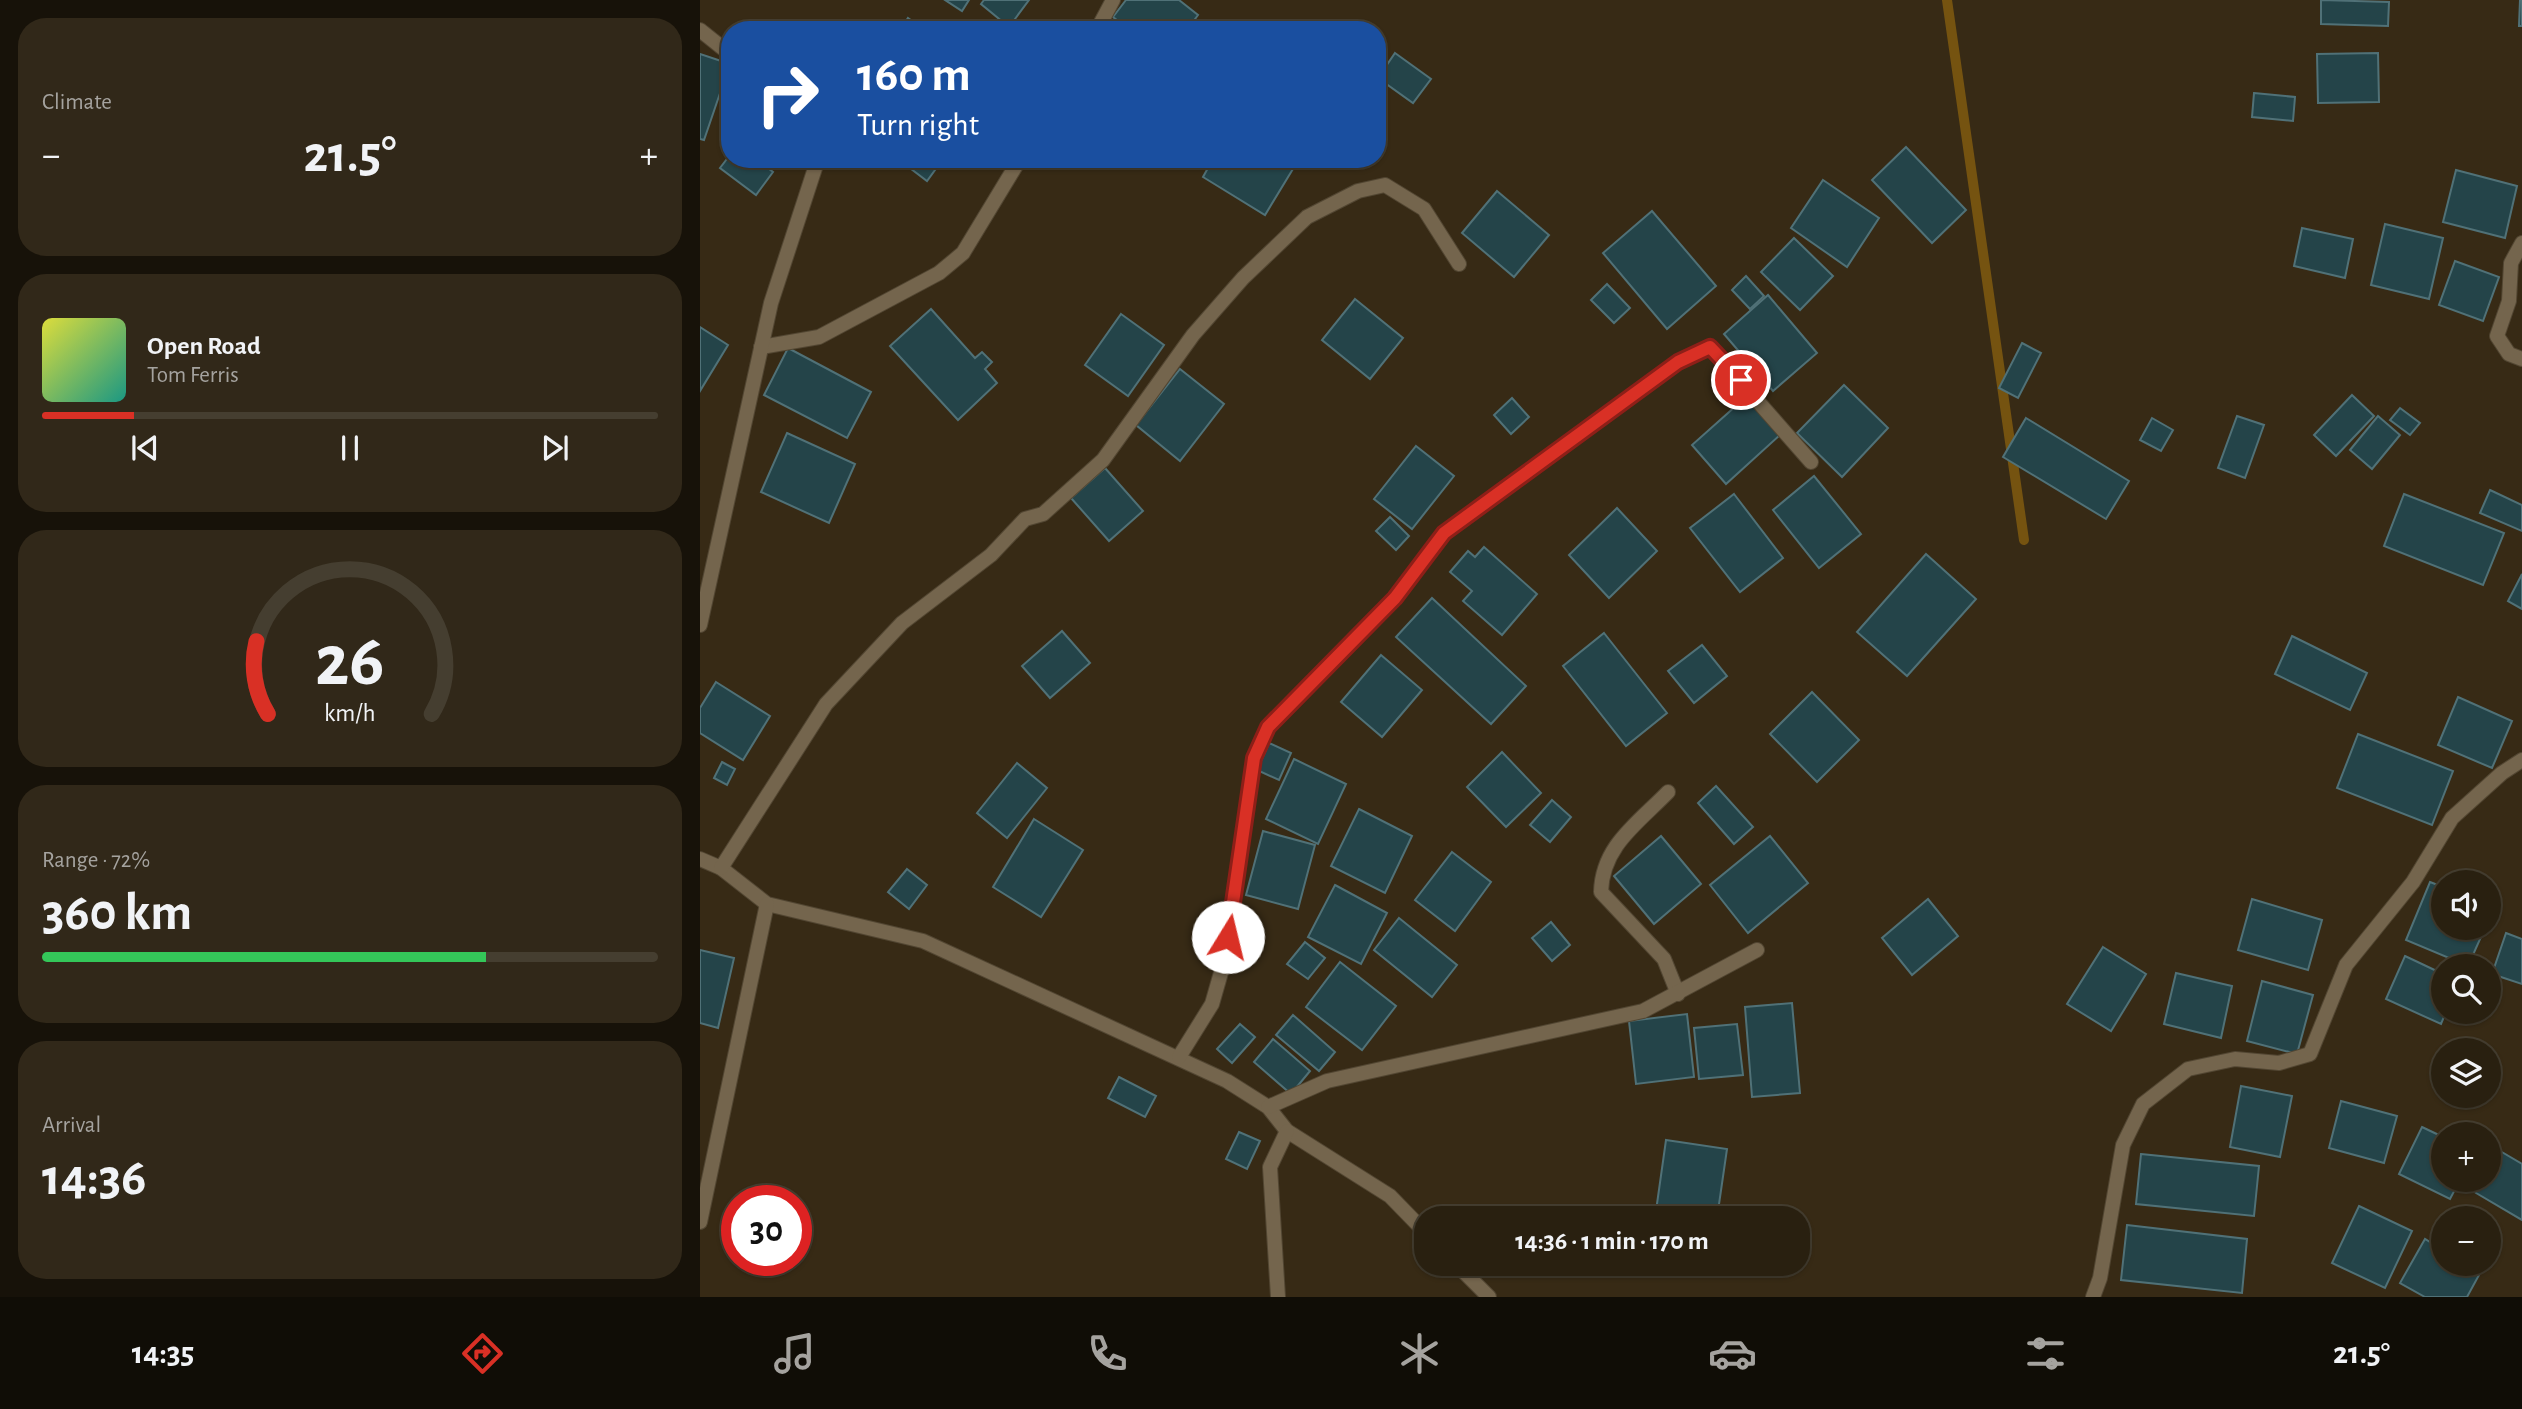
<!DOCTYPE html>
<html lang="en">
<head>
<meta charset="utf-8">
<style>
  :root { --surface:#292010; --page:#312819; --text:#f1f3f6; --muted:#a5a39f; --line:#453e30; --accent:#d93025 }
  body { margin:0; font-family:"Alegreya Sans",sans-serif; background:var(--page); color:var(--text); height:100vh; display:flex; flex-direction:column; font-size:26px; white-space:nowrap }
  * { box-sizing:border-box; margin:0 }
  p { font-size:23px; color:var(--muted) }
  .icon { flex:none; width:38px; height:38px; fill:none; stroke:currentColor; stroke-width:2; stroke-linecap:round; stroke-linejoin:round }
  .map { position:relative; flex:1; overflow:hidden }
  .drawer { display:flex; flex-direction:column; gap:18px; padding:18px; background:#171209; width:700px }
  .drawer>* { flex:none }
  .banner { position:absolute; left:21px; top:21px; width:665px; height:147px; border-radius:28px; box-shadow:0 2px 5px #0004,0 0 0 2px var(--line); background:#1a4fa0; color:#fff; overflow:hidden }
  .buttons { position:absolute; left:1731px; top:870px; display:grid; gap:14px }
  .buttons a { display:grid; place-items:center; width:70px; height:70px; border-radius:50%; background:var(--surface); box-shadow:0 2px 5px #0004,0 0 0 2px var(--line); font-size:35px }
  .speed { position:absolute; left:21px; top:1185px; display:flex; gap:14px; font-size:35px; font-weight:700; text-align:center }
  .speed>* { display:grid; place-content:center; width:91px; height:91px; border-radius:50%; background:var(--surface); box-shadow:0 2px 5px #0004,0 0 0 2px var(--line); line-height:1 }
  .speed .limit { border:10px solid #d22; background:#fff; color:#111 }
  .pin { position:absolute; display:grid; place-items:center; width:60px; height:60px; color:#fff; margin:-30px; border:4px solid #fff; border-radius:50%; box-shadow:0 2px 7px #0007 }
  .me { position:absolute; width:77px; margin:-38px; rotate:9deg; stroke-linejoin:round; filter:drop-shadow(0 0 5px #0008) }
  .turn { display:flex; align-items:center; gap:24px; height:147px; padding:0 21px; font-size:32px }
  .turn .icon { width:91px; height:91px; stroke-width:2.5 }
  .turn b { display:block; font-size:49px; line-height:60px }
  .big { font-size:52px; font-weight:700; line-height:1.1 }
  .drawer .widget { flex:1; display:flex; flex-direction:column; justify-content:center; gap:10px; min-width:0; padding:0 24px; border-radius:28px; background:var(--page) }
  .drawer .dial { align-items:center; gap:0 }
  .dial svg { height:182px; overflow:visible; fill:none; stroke:var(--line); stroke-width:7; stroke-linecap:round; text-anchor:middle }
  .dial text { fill:var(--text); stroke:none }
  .song { display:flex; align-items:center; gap:21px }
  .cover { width:84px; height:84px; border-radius:10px; background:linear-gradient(135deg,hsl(60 70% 55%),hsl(170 70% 35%)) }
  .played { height:7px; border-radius:4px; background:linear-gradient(90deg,var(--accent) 15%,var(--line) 15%) }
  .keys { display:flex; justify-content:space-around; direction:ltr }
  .heat { display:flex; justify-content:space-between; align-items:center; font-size:38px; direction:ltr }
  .charge { height:10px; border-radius:5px; background:linear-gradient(90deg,#34c759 72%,var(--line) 0) }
  .trip { position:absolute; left:714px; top:1206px; width:396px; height:70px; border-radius:28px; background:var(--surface); box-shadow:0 2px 5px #0004,0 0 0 2px var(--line); font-weight:700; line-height:70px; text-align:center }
  .tabs { display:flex; height:112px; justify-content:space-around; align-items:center; background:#100d06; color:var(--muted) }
  .tabs .icon { width:49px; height:49px }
  .tabs .current { color:var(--accent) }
  .tabs b { font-size:32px; color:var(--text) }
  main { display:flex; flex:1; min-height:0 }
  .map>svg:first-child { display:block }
</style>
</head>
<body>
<main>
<section class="drawer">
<div class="widget"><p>Climate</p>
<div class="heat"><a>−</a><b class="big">21.5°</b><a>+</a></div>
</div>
<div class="widget">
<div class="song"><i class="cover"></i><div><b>Open Road</b><p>Tom Ferris</p></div></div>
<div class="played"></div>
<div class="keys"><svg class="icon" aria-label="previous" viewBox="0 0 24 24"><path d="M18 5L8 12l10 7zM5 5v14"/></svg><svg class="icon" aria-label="pause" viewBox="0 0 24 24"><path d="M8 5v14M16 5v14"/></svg><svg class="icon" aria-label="next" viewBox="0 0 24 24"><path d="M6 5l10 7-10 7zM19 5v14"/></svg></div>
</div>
<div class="widget dial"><svg viewBox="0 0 100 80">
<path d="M14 69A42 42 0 1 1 86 69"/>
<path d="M14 69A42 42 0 0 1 9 37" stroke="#d93025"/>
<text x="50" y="56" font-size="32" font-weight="700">26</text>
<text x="50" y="72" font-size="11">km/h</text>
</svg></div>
<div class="widget"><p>Range · 72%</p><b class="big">360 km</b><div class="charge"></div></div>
<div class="widget"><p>Arrival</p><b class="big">14:36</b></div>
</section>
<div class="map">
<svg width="1822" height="1297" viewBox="0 0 1822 1297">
  <rect width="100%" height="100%" fill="#372a15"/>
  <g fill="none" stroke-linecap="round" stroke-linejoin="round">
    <polyline stroke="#755310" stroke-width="10" points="1247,0 1324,540"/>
  </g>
  <g fill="#244449" stroke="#507177" stroke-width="2">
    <polygon points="245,0 269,0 262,11"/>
    <polygon points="284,0 329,0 309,27 281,4"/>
    <polygon points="426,0 479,0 498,15 487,30 430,30 413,17"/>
    <polygon points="1621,0 1689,2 1688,26 1621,24"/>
    <polygon points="1820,0 1822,0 1822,26 1819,26"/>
    <polygon points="208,18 225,30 200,30"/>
    <polygon points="695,53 731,79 713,103 678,78"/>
    <polygon points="1678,53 1679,102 1618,103 1617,54"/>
    <polygon points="0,54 30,64 4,140 0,139"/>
    <polygon points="1554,93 1595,97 1593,121 1552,117"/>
    <polygon points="1206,147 1266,210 1232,243 1172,180"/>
    <polygon points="30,155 30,159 56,159 73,172 56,195 20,168"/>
    <polygon points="198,159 243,159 227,181"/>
    <polygon points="479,159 497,159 491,168"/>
    <polygon points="513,159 599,159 565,215 503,177"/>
    <polygon points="1756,170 1817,186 1805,238 1743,222"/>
    <polygon points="1123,180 1179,218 1147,267 1091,228"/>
    <polygon points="797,191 849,235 814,277 762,233"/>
    <polygon points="952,211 1016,286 967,329 903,253"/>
    <polygon points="1685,224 1743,238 1729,299 1671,285"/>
    <polygon points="1602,228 1653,239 1645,278 1594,266"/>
    <polygon points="1094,238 1133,276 1100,310 1061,272"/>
    <polygon points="1755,261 1799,277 1783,321 1739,305"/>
    <polygon points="1046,276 1064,296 1050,309 1032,290"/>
    <polygon points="907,284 930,308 914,323 891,300"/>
    <polygon points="1068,295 1117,353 1073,391 1024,334"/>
    <polygon points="655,299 703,338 670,379 622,340"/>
    <polygon points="231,309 275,358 282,352 292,362 285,369 297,383 258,420 190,346"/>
    <polygon points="421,314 464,345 428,396 385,365"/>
    <polygon points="0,327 28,345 0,391"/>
    <polygon points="1322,343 1341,353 1318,398 1299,388"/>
    <polygon points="88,348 171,392 147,438 64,395"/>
    <polygon points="480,369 524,404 480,461 436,425"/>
    <polygon points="1144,385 1188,428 1142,477 1097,433"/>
    <polygon points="1652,395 1674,416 1636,456 1614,435"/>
    <polygon points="1046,397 1080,435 1026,484 992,445"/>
    <polygon points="812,398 829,417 811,434 794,415"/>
    <polygon points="1700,408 1720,423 1710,435 1690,420"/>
    <polygon points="1537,416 1564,425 1545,478 1518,468"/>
    <polygon points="1678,416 1700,435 1672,469 1650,450"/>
    <polygon points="1326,418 1429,481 1406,519 1303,457"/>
    <polygon points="1452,418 1473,430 1461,451 1440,440"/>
    <polygon points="87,433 155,464 129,523 61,492"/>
    <polygon points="716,446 754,476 712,529 674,499"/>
    <polygon points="405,468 443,511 409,541 371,498"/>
    <polygon points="1114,476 1161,534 1119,568 1073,510"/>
    <polygon points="1790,490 1822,505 1822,531 1780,513"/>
    <polygon points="1034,494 1083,558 1040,592 990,528"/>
    <polygon points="1704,494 1804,533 1783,585 1684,546"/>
    <polygon points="917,508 957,551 909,598 869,555"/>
    <polygon points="690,517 709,536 696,550 676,531"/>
    <polygon points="784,547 837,594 802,635 763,601 772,591 750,572 768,551 775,557"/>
    <polygon points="1226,554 1276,599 1207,676 1157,632"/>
    <polygon points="1822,574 1822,609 1808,601"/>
    <polygon points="732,598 826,686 791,724 696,637"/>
    <polygon points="362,631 390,663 350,698 322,666"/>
    <polygon points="904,633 967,713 926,746 863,666"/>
    <polygon points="1592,636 1667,673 1650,710 1575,674"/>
    <polygon points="1002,645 1027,676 994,703 968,671"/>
    <polygon points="681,655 722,690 682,737 641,702"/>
    <polygon points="16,682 70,716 43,760 0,733 0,708"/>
    <polygon points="1112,692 1159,740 1117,782 1070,734"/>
    <polygon points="1758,697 1812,721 1792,768 1738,745"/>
    <polygon points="1658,734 1753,771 1732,825 1637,788"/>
    <polygon points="569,743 591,753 579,780 557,770"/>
    <polygon points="802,752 841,793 806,827 767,787"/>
    <polygon points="594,759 646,784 618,844 566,819"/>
    <polygon points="22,762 35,769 27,785 14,778"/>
    <polygon points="317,763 347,788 307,838 277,813"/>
    <polygon points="1016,786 1053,827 1034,844 998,803"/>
    <polygon points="852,800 871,817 850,842 830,825"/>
    <polygon points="659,809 712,836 685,893 631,866"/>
    <polygon points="334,819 383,850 341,917 293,887"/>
    <polygon points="563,831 615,845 598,909 546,895"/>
    <polygon points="961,836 1001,884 954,924 914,876"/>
    <polygon points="1070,836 1108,883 1048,933 1010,885"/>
    <polygon points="752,852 791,882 755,931 715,900"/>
    <polygon points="207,869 227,885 209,909 188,892"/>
    <polygon points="1730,882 1743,887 1743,928 1785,928 1768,966 1706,940"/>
    <polygon points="635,885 687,913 661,964 608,937"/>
    <polygon points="1228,899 1258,936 1212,975 1182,938"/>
    <polygon points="1552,899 1622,920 1608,970 1538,950"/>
    <polygon points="699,918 757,965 732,997 674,950"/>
    <polygon points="851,922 870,945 852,961 832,938"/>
    <polygon points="1806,933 1822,939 1822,984 1792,974"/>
    <polygon points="605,942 625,958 608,979 587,964"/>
    <polygon points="1403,947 1446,974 1411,1031 1367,1004"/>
    <polygon points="0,950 34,958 18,1028 0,1023"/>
    <polygon points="1705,956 1743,974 1743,1012 1746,1012 1741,1024 1686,999"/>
    <polygon points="640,962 696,1006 662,1050 606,1007"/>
    <polygon points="1476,973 1532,986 1521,1038 1464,1024"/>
    <polygon points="1562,981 1613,995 1597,1054 1547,1041"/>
    <polygon points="1092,1003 1100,1093 1052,1097 1045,1007"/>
    <polygon points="987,1014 994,1077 936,1084 929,1021"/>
    <polygon points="593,1015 635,1052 619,1071 576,1035"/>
    <polygon points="540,1024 555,1037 532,1063 517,1049"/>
    <polygon points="1037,1024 1043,1075 999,1079 994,1028"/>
    <polygon points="573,1039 610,1071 591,1094 554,1062"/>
    <polygon points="419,1077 456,1096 445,1117 408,1098"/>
    <polygon points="1541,1086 1592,1096 1580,1157 1530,1147"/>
    <polygon points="1641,1101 1697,1116 1684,1163 1629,1148"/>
    <polygon points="1722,1127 1743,1137 1743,1180 1760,1180 1750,1199 1699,1174"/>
    <polygon points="539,1132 560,1141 547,1169 526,1159"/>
    <polygon points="966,1140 1027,1149 1017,1218 955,1218"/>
    <polygon points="1795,1148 1822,1164 1822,1220 1771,1190 1777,1180 1788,1180 1788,1159"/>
    <polygon points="1441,1154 1559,1166 1554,1216 1436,1204"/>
    <polygon points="1659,1206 1712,1231 1685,1288 1632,1263"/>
    <polygon points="1427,1225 1547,1239 1542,1293 1421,1280"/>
    <polygon points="1743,1238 1743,1264 1785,1264 1767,1297 1725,1297 1700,1283 1725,1239 1738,1247"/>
  </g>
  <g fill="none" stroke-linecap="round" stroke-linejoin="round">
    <g stroke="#524632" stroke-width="16">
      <g id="minor">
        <polyline points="0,30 30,54"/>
        <polyline points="397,30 413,0"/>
        <polyline points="1822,243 1811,263 1809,301 1797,336 1809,354 1822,359"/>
        <polyline points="61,347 119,337 239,273 263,253 320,159"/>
        <polyline points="0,625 71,303 118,159"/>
        <path d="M 968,792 C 938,823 902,846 901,892 L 964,959 L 978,994"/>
        <polyline points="0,859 21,868 67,904 223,941 527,1081 568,1107 587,1131 690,1196 726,1233"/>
        <polyline points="21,868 126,704 202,623 291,555 325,519 343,514 403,460 493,335 543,278 607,217 658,191 685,185 724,209 759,264"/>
        <polyline points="479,1057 512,1004 524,962 554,758 568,727 695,598 744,533 978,362 1010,347 1111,462"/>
        <polyline points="568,1107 627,1081 943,1011 1057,950"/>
        <polyline points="0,1222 67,904"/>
        <polyline points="756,1264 789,1297"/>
        <polyline points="578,1297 570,1167 587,1131"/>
        <polyline points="1393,1297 1400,1278 1423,1145 1443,1104 1488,1069 1535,1059 1579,1063 1610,1054 1646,965 1713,882 1752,818 1802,773 1822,760"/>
      </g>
    </g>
    <use href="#minor" stroke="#74654d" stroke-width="14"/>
  </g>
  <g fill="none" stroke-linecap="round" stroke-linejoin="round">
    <g stroke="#8d1f18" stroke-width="18">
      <polyline id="route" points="528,937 554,758 568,727 695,598 744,533 978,362 1010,347 1041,380"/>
    </g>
    <use href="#route" stroke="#d93025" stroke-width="12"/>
  </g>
</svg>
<div class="buttons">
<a><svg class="icon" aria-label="sound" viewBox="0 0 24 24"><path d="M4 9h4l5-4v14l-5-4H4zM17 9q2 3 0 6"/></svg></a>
<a><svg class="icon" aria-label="search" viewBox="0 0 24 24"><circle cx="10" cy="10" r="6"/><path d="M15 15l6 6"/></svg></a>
<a><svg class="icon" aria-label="layers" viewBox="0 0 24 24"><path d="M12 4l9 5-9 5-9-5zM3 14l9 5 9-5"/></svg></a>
<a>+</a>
<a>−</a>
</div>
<div class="speed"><div class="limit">30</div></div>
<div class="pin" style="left:1041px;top:380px;background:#d93025"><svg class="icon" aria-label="arrive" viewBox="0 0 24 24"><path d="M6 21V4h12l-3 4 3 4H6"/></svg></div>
<svg class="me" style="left:528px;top:937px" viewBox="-20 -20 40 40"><circle r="19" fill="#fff"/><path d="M0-13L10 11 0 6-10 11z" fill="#d93025"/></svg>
<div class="trip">14:36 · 1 min · 170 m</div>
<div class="banner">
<div class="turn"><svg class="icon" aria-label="right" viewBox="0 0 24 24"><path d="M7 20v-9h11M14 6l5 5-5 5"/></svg><div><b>160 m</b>Turn right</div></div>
</div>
</div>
</main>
<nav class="tabs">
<b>14:35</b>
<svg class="icon current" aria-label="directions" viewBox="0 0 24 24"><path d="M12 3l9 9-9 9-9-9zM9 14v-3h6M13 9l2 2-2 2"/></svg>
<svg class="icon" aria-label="music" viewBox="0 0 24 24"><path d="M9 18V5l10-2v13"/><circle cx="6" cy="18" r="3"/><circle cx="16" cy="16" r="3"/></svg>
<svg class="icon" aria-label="phone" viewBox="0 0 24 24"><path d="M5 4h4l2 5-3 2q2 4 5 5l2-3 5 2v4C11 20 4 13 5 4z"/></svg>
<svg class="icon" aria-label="climate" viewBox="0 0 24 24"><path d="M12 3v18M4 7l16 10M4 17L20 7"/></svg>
<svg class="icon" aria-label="car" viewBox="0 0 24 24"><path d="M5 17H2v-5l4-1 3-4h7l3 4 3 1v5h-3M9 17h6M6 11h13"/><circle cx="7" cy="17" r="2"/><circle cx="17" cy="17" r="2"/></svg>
<svg class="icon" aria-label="filters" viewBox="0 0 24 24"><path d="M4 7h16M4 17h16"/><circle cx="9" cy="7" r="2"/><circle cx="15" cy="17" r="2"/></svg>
<b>21.5°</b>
</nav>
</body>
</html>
